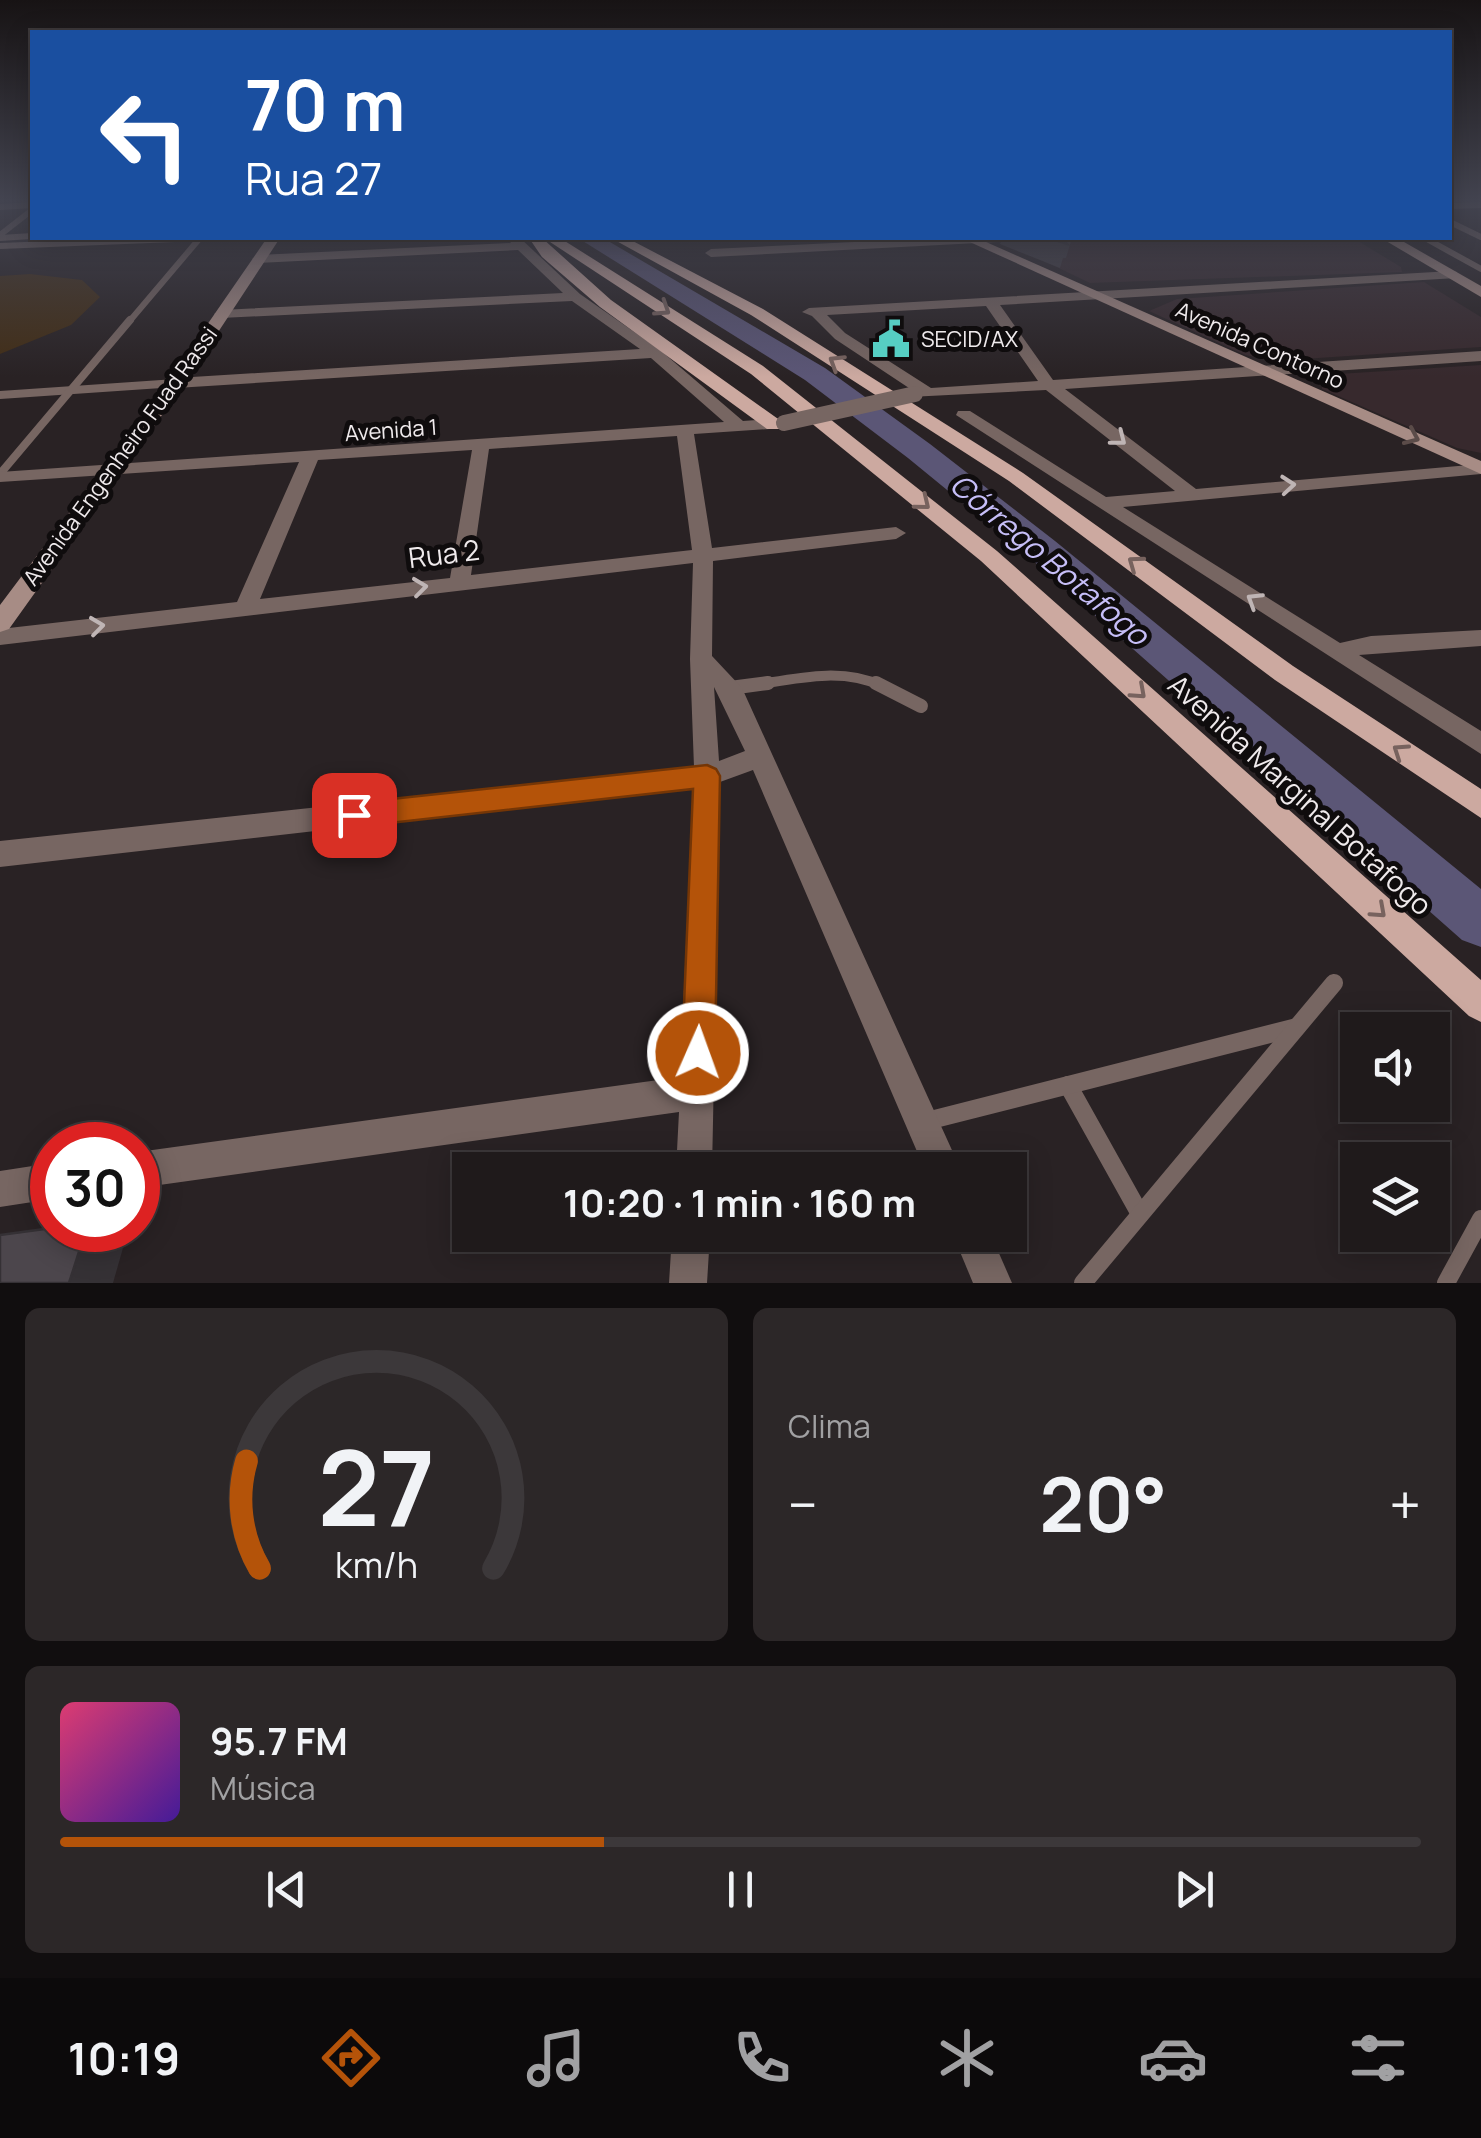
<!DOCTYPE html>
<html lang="pt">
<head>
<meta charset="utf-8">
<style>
  :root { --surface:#1f1a1b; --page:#2c2728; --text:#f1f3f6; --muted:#a1a1a3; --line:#3c383a; --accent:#b45309 }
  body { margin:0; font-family:Manrope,sans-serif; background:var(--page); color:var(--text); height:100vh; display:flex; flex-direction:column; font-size:38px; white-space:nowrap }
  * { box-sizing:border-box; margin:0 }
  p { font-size:32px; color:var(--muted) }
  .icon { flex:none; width:55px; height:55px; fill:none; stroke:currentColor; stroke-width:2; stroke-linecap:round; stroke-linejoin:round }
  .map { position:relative; height:1283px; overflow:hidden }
  .panel { display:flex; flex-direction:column; gap:25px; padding:25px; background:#110e0f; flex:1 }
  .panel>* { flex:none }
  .banner { position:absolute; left:30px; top:30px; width:1422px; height:210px; border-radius:0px; box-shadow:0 5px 25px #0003,0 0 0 2px var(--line); background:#1a4fa0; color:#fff; overflow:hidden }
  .tools { position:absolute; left:1340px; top:1012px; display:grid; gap:20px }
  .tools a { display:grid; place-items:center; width:110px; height:110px; border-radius:0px; background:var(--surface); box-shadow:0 5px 25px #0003,0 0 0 2px var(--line); font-size:50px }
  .speed { position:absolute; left:30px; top:1122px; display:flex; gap:20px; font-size:50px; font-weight:700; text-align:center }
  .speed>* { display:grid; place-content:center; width:130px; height:130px; border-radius:50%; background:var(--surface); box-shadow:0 5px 25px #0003,0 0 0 2px var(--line); line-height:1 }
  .speed .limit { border:15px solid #d22; background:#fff; color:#111 }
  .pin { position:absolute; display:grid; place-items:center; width:85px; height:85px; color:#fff; margin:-42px; border-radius:20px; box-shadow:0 5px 15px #0006 }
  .me { position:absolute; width:110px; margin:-55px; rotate:2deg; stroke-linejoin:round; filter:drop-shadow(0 0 8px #0008) }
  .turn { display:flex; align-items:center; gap:35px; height:210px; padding:0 50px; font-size:45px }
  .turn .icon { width:130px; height:130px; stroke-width:2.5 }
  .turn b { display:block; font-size:70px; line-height:85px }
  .big { font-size:75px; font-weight:700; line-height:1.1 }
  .panel .widget { flex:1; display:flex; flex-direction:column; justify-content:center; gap:15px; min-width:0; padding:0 35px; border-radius:15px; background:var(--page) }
  .panel .dial { align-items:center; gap:0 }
  .dial svg { height:260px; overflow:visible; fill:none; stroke:var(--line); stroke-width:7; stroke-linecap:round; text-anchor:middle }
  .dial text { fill:var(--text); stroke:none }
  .song { display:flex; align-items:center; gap:30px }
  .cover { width:120px; height:120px; border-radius:15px; background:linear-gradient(135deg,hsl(340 70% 55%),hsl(260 70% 35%)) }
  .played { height:10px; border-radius:5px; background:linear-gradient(90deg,var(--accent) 40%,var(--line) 40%) }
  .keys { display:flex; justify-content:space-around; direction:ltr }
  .heat { display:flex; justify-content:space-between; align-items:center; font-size:55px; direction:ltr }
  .panel .tiles { flex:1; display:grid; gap:25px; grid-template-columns:1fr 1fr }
  .widget:last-child { grid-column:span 2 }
  .trip { position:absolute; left:452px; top:1152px; width:575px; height:100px; border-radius:0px; background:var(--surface); box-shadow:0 5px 25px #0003,0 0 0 2px var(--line); font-weight:700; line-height:100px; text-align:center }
  .dock { display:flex; height:160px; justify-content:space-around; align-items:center; background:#0c0a0b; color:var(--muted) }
  .dock .icon { width:70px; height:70px }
  .dock .current { color:var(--accent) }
  .dock b { font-size:45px; color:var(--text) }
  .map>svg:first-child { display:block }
</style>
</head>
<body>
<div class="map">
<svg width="1481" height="1283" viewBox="0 0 1481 1283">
  <rect width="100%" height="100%" fill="#292224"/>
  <g fill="#37292d">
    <polygon points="1046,238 1353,238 1401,267 1402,272 1090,283 1000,240"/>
    <polygon points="1424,282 1481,317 1481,347 1274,361 1245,355 1149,311 1177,299"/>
    <polygon points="1481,365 1481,453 1457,448 1322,389 1322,375"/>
  </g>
  <polygon fill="#422d15" points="30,274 82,280 100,297 71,325 0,354 0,276"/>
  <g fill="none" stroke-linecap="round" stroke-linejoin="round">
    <polygon fill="#5b5676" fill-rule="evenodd" points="578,238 603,238 825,368 930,444 1055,541 1481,889 1481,947 1462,940 1029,557 908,458 805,380"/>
    <g stroke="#776662" stroke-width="6">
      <polyline points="1450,206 1481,205"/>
      <polyline points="0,207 32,205"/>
      <polyline points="1450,222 1481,237"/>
      <polyline points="0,235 32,210"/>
      <polyline points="0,238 32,236"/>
      <polyline points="1425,238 1481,269"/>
      <polyline points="0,246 200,238"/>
      <polyline points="128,323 200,238"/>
    </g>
    <g stroke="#776662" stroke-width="8">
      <polyline points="0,395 176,383"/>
      <polyline points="0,474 130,320"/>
    </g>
    <path stroke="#776662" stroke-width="10" d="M 748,686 C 790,680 841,666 881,686"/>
    <g stroke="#776662" stroke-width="14">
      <polyline points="876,683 921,706"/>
      <polyline points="730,688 768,683"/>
    </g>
    <g stroke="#776662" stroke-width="18">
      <polyline points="1068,1085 1140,1214"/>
      <polyline points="923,1122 1297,1027"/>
      <polyline points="1083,1283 1334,983"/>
      <polyline points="1446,1283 1481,1219"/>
    </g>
    <g fill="#776662" fill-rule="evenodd">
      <path d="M 507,238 L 520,238 L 580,294 L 660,350 L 743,421 L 784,418 L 792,423 L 784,428 L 694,434 L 712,548 L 896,527 L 906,533 L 896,539 L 713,561 L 712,656 L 742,688 L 961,1170 L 925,1170 L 753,770 L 720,782 L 712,1170 L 676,1170 L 679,1112 L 138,1188 L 138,1152 L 680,1077 L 693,788 L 0,867 L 0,841 L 694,767 L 690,659 L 693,563 L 0,645 L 0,629 L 237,602 L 299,462 L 0,482 L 0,472 L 724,422 L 651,358 L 176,388 L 168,383 L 176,378 L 640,349 L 572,301 L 221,318 L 214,314 L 221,310 L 563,293 L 518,250 L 258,263 L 252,259 L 258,255 L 511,243 ZM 677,436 L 692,550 L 471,575 L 489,449 ZM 472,450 L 450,578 L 260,599 L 318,460 ZM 714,687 L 745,751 L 719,761 Z"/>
      <polygon points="936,238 1003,238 997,242 711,257 705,253 711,249"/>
      <path d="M 1452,271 L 1457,272 L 1457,278 L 1000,305 L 1053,380 L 1481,351 L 1481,361 L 1065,389 L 1196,489 L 1481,464 L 1481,474 L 1123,507 L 1340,643 L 1371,636 L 1481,630 L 1481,646 L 1359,655 L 1481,731 L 1481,754 L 956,415 L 958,411 L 970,411 L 1106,497 L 1175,491 L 1046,390 L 909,397 L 907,394 L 912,390 L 835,339 L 812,316 L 802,312 L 809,308 ZM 986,306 L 1038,381 L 931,388 L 845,333 L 827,315 Z"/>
      <polygon points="52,1163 52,1199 0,1207 0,1171"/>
      <polygon points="672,1235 710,1235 707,1283 669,1283"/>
      <polygon points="953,1235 991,1235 1012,1283 973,1283"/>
    </g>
    <g fill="#a78c85" fill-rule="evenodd">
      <polygon points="267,238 280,238 182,387 9,629 0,632 0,605 169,380"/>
      <polygon points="961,238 977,238 1481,461 1481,474"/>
      <polygon points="1381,238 1397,238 1481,286 1481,297"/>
    </g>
    <g fill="#cca9a0" fill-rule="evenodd">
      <polygon points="529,238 542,238 611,300 781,421 781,429 767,429 600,307 542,257"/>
      <polygon points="544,238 560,238 763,366 997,551 1481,980 1481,1022 1469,1016 981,561 751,374"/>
      <polygon points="611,238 627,238 763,309 1023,473 1293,666 1481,789 1481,818 1275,680 1009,481 751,315"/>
    </g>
    <polyline stroke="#776662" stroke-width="16" points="784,423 915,394"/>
  </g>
  <polygon fill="#413c41" points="1002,238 1072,238 1066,258 1063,258 1060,268 1000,244"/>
  <polygon fill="#353135" points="86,1230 113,1230 127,1234 113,1283 69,1283"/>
  <g fill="#4c464c" stroke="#353135" stroke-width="2.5">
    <polygon points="1049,238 1062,238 1067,244"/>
    <polygon points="52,1228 52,1230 86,1230 69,1283 0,1283 0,1235"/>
  </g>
  <defs><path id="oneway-chevron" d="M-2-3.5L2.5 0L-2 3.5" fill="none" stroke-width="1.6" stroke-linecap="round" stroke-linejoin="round" transform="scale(2.5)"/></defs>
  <g stroke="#77625e">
    <use href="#oneway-chevron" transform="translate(663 309) rotate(33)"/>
    <use href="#oneway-chevron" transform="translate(836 362) rotate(-148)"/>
    <use href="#oneway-chevron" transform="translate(923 503) rotate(39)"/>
    <use href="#oneway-chevron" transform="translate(1135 563) rotate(-144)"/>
    <use href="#oneway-chevron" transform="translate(1139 692) rotate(42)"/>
    <use href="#oneway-chevron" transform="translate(1400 751) rotate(-146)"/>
    <use href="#oneway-chevron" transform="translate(1379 911) rotate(42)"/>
  </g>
  <use stroke="#5b4c49" href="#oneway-chevron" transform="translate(1412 437) rotate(24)"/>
  <g stroke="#bfb5b5">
    <use href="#oneway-chevron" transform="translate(1119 439) rotate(38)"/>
    <use href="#oneway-chevron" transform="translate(1288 485) rotate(-5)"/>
    <use href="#oneway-chevron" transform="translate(420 587) rotate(-7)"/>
    <use href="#oneway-chevron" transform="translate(1254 600) rotate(-148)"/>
    <use href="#oneway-chevron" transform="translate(97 626) rotate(-7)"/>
  </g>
  <linearGradient id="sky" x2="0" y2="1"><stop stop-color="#171314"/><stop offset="0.53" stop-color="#434450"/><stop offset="1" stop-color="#434450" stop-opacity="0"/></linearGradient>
  <rect width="1481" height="377" fill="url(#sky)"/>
  <polygon fill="#b45309" stroke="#753606" stroke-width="2.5" points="707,765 716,769 720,776 715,1053 710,1065 698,1069 686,1065 682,1053 693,789 354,827 344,824 340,815 344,807 354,803"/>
  <defs>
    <g id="civic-bare" transform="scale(3)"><path d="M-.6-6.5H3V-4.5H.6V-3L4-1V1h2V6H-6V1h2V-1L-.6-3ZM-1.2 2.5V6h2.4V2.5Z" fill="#56cec3" stroke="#0f0c0d" stroke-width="2.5" paint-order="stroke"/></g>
  </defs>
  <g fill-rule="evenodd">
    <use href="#civic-bare" x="891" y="339"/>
  </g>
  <g text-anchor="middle" stroke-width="10" stroke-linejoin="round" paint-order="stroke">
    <g font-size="22" fill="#efeaec" stroke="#0f0c0d" text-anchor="start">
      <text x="921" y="347">SECID/AX</text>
    </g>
    <g font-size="22" fill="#efeaec" stroke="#0f0c0d">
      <text transform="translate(1260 345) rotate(24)" y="8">Avenida Contorno</text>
      <text transform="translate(391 430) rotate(-4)" y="8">Avenida 1</text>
      <text transform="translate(120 456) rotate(-54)" y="8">Avenida Engenheiro Fuad Rassi</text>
    </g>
    <g font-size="28" fill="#efeaec" stroke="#0f0c0d">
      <text transform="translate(444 554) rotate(-7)" y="10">Rua 2</text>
      <text transform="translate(1300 795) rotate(42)" y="10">Avenida Marginal Botafogo</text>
    </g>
    <g font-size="30" font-style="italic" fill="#c6bef7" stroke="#0f0c0d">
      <text transform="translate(1049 560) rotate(40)" y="10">Córrego Botafogo</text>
    </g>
  </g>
</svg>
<div class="tools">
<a><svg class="icon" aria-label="sound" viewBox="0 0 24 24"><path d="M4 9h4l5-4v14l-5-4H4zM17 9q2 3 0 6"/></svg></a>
<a><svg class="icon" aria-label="layers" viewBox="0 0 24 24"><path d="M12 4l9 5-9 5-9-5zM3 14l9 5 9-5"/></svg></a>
</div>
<div class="speed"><div class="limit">30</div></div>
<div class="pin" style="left:354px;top:815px;background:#d93025"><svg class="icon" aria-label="arrive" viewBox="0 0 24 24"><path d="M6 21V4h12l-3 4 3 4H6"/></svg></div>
<svg class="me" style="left:698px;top:1053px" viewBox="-20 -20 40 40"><circle r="17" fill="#b45309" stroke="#fff" stroke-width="3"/><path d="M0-11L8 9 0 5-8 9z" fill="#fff"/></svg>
<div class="trip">10:20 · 1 min · 160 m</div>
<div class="banner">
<div class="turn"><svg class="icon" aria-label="left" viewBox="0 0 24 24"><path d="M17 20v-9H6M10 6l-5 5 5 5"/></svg><div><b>70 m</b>Rua 27</div></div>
</div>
</div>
<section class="panel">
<div class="tiles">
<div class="widget dial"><svg viewBox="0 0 100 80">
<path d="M14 69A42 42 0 1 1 86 69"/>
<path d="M14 69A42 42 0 0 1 10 36" stroke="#b45309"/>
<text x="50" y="56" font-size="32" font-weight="700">27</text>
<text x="50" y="72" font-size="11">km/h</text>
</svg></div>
<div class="widget"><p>Clima</p>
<div class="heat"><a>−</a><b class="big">20°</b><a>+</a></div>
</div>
<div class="widget">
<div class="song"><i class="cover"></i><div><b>95.7 FM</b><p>Música</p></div></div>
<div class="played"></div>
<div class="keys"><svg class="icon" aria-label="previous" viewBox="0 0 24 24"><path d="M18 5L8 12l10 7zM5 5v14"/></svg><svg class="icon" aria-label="pause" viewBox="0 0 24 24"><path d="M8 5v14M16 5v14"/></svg><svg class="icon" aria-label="next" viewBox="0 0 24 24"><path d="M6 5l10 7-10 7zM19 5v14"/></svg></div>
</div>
</div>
</section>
<nav class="dock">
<b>10:19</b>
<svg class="icon current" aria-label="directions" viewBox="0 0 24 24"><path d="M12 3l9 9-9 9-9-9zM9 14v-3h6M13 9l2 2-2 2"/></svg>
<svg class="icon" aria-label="music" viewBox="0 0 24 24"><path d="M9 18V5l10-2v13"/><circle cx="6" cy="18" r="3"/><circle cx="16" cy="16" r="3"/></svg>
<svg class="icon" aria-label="phone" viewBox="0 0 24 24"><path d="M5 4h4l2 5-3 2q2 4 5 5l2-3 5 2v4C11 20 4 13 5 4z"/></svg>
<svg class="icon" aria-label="climate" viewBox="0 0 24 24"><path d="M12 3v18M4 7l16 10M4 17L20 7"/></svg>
<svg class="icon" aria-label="car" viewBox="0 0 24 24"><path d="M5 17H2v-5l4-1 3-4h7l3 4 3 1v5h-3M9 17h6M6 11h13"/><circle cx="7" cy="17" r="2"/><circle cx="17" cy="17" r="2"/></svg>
<svg class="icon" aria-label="filters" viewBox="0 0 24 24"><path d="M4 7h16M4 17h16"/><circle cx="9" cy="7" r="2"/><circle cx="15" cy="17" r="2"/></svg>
</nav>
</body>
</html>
